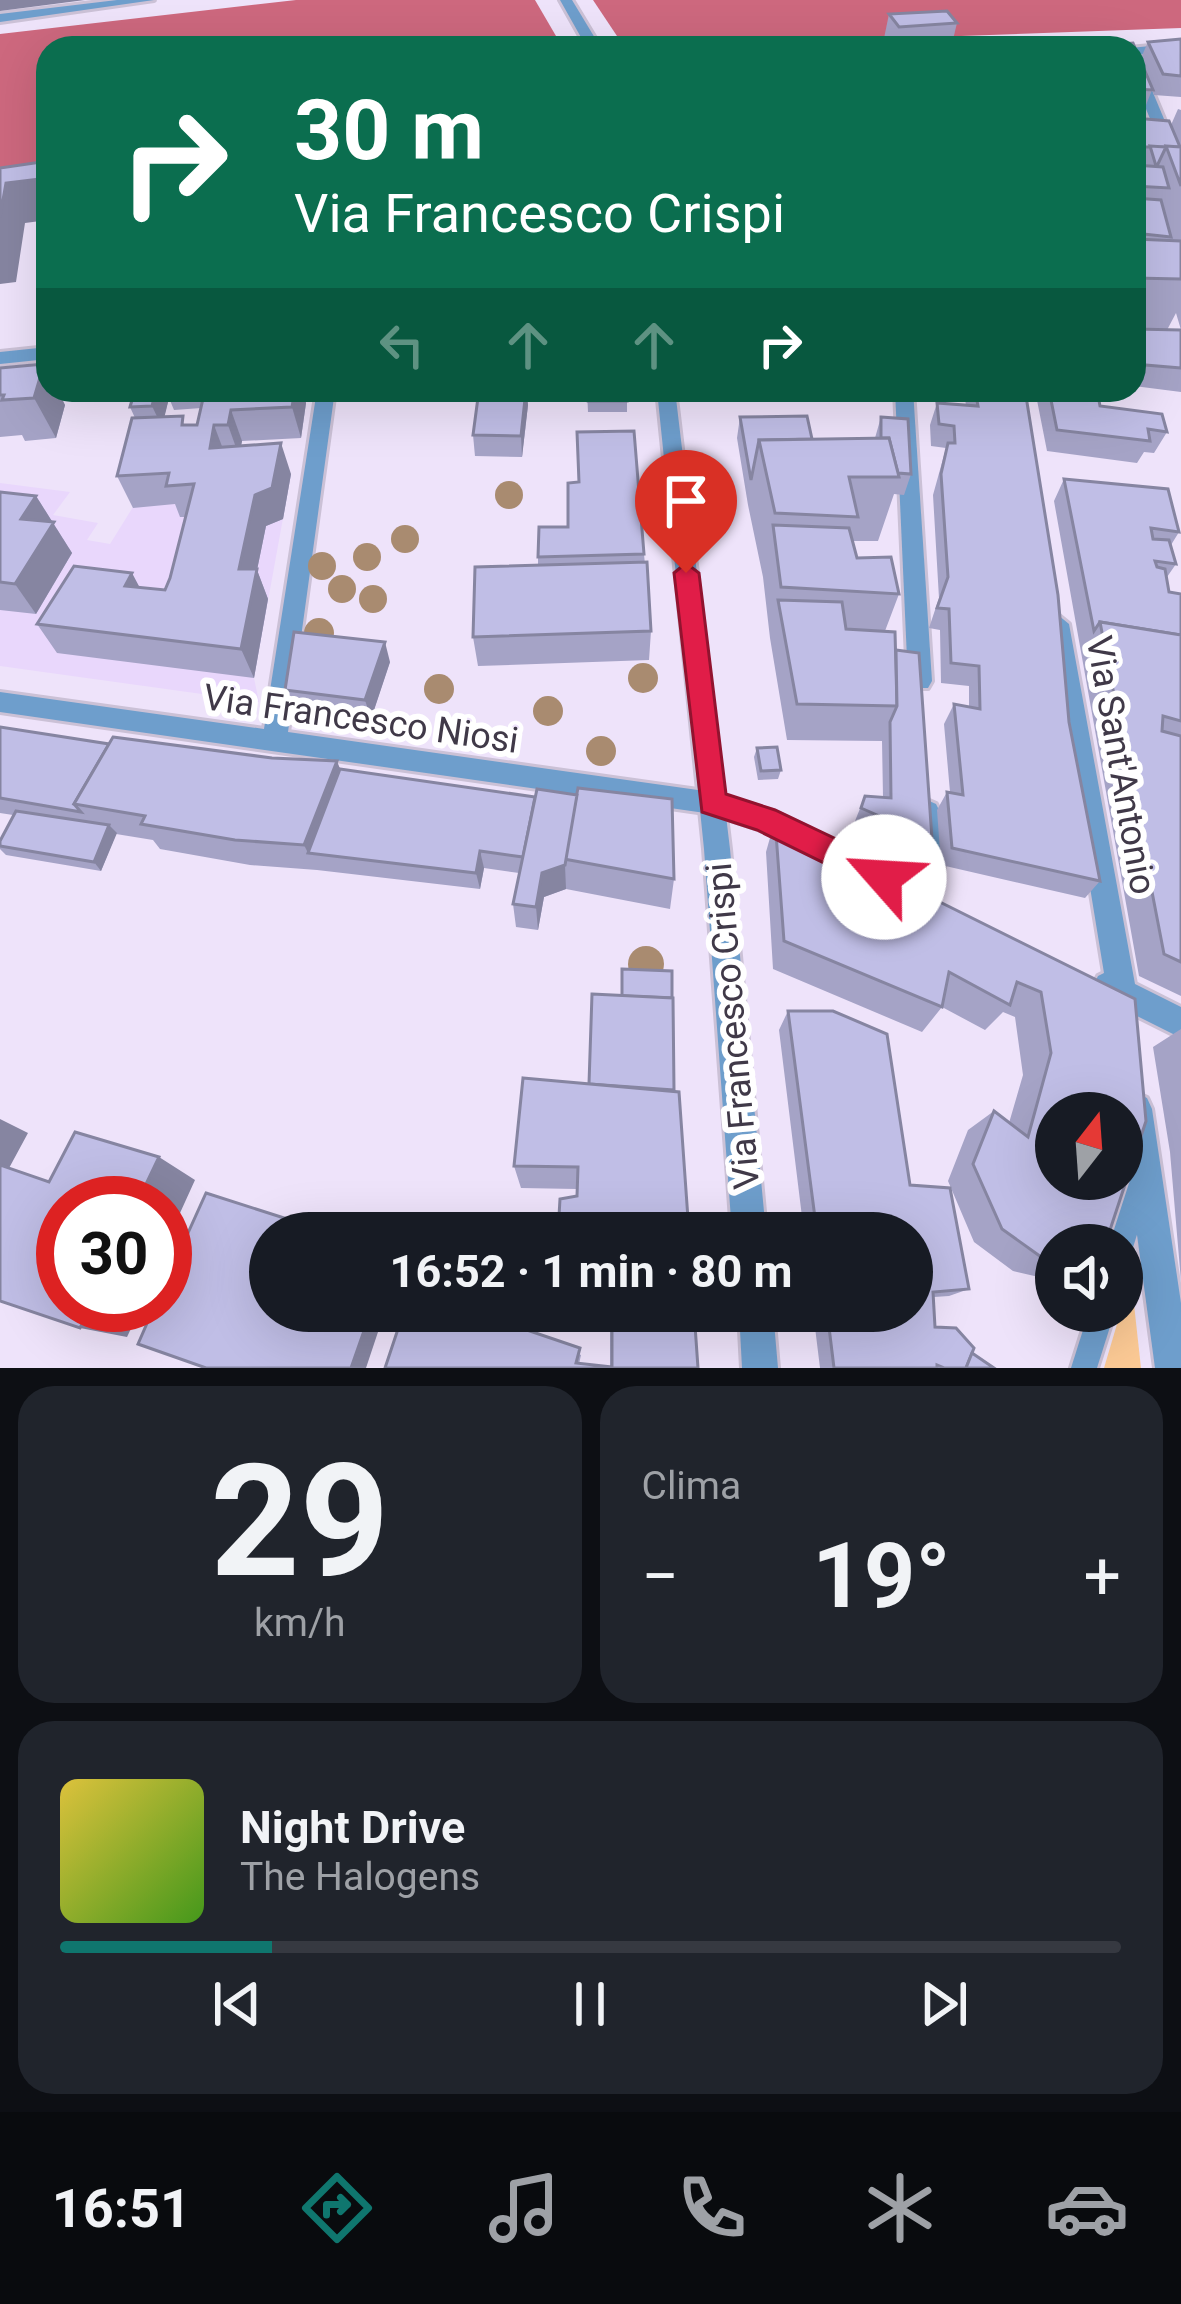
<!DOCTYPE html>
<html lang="it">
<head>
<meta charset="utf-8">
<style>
  :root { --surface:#171b24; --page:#20242c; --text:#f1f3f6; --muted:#9ea1a6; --line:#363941; --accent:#0f766e }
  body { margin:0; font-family:Roboto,sans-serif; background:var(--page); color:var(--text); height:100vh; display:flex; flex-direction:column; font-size:45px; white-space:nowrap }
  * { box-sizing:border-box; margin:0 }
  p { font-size:39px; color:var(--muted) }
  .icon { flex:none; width:66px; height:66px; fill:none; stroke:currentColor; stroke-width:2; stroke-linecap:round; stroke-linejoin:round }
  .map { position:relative; height:1368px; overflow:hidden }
  .drawer { display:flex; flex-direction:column; gap:18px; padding:18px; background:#0d0f14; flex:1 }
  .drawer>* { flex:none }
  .top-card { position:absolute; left:36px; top:36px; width:1110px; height:366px; border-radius:36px; box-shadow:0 12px 48px #0002; background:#0b6e4f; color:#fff; overflow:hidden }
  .needle { width:78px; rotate:17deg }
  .controls { position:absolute; left:1035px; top:1092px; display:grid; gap:24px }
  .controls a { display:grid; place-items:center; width:108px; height:108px; border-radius:50%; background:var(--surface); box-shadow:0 12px 48px #0002; font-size:60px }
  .speed { position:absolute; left:36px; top:1176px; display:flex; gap:24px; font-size:60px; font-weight:700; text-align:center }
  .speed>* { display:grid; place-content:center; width:156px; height:156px; border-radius:50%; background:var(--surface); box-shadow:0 12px 48px #0002; line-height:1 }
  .speed .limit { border:18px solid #d22; background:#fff; color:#111 }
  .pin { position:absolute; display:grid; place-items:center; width:102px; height:102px; color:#fff; margin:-123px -51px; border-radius:50% 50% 50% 0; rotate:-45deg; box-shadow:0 0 12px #0007 }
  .pin .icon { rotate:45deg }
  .me { position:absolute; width:132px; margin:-66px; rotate:296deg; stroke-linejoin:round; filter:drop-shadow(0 0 9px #0008) }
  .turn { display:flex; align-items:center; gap:42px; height:252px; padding:0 60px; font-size:54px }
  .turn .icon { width:156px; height:156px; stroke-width:2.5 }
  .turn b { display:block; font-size:84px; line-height:102px }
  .lanes { display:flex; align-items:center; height:114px; padding:0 60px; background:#0003; justify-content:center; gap:60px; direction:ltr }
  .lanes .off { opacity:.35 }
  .big { font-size:90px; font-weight:700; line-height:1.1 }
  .drawer .card { flex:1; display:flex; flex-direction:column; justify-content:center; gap:18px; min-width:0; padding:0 42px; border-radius:36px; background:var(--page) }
  .drawer .dial { align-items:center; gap:0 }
  .dial b { font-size:156px; line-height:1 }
  .song { display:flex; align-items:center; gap:36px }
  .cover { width:144px; height:144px; border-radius:18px; background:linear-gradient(135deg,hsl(50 70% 55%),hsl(100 70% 35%)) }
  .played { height:12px; border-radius:6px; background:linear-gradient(90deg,var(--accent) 20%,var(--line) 20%) }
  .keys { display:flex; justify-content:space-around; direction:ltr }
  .heat { display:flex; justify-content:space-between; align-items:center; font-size:66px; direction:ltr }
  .drawer .tiles { flex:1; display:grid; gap:18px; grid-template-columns:1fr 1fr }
  .card:last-child { grid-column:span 2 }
  .trip { position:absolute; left:249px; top:1212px; width:684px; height:120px; border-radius:60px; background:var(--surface); box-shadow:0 12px 48px #0002; font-weight:700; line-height:120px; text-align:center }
  .tabs { display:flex; height:192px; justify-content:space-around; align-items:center; background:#090b0e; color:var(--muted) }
  .tabs .icon { width:84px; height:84px }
  .tabs .active { color:var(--accent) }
  .tabs b { font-size:54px; color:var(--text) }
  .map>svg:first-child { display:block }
</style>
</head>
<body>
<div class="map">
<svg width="1181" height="1368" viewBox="0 0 1181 1368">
  <rect width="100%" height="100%" fill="#eee3fa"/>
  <polygon fill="#e9d7fc" points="291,474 254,678 259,702 0,666 0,483 70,492 53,515 98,523 87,540 110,544 133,507 222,479"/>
  <polygon fill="#fcca95" points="1131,1277 1141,1368 1104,1368"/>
  <polygon fill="#cd687e" points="296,0 1181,0 1181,28 876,39 800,48 48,48 48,163 0,171 0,34"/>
  <polygon fill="#eee3fa" points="535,0 593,0 625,48 563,48"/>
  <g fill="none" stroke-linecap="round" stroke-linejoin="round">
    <g stroke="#cbc1d6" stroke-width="6">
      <g id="service">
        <polygon points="1140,1174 1149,1177 1152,1186 1131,1254 1122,1258 1122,1245 1109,1245 1131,1177"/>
        <polygon points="1089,1311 1115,1311 1097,1368 1071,1368"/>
      </g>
    </g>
    <g stroke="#cbc1d6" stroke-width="6">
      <g id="pedestrian">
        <polygon points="1134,60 1141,64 1177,150 1175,153 1163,150 1134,80"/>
        <polygon points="895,390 913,390 932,681 928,688 912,688 908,681"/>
        <polygon points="927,800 936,804 940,812 944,868 940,877 930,880 920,877 916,868 914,812 918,804"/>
      </g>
    </g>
    <g stroke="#cbc1d6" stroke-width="6">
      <g id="minor">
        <polygon points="48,347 48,359 0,364 0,352"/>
        <polygon points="317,390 335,390 288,732 712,792 773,811 811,829 815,837 811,845 802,849 758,829 712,814 0,712 0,692 264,729"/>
        <polygon points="1058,615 1069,624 1135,984 1181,1007 1181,1038 1133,1014 1124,1018 1114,1013 1109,1002 1098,996 1093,986 1098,976 1104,973 1047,624"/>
        <polygon points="1136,1093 1147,1098 1152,1109 1181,1303 1181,1368 1155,1368 1120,1109 1125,1098"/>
      </g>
    </g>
    <g stroke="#cbc1d6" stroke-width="6">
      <g id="tertiary">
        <polygon points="117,0 154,0 0,22 0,14"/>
        <polygon points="560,0 572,0 601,48 587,48"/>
        <polygon points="1181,43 1181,51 1134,55 1134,48 1130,48"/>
        <polygon points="657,390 675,390 730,849 766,1233 732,1233 704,849"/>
        <polygon points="739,1311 773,1311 778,1368 742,1368"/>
      </g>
    </g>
    <use href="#service" fill="#6e9ecc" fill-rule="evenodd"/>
    <use href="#pedestrian" fill="#6e9ecc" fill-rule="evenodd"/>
    <use href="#minor" fill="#6e9ecc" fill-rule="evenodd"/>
    <use href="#tertiary" fill="#6e9ecc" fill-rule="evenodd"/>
  </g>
  <g fill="#a98b70">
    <circle cx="509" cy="495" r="14"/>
    <circle cx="405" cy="539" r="14"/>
    <circle cx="367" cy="557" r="14"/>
    <circle cx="322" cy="566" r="14"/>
    <circle cx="342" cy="589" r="14"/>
    <circle cx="373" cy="599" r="14"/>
    <circle cx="319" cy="633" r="15"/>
    <circle cx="643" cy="678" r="15"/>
    <circle cx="439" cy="689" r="15"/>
    <circle cx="548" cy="711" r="15"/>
    <circle cx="601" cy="751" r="15"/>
    <circle cx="646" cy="964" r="18"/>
  </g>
  <g fill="#a5a3c6" fill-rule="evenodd">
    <polygon points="889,14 957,23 951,48 882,48"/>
    <polygon points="1181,39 1181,97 1154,95 1152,90 1144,110 1134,110 1134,48 1140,60 1148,42"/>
    <polygon points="1178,109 1181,110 1181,330 1176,313 1167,330 1181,330 1181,392 1134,386 1134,118 1171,125"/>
    <polygon points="44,364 48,371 48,390 65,405 56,438 25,441 22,435 0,437 0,368"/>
    <polygon points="67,390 122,390 120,396 72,400"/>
    <path d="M 135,390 L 302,390 L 306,403 L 301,438 L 242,441 L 241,446 L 291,474 L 283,519 L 266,526 L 257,570 L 268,599 L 254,678 L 57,653 L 37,624 L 139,587 L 165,590 L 170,578 L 185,517 L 180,517 L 175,504 L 133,508 L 117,476 L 135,418 L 130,407 ZM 169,398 L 174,410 L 201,408 L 197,425 L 187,425 L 164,417 Z"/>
    <polygon points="479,390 527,390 528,405 522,457 475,456 473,435"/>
    <polygon points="587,390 627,401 627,412 588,412"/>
    <polygon points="964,390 1025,390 1069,722 1100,881 1085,898 941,865 937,810 947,792 950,792 944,724 954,704 969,707 969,686 941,683 940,630 929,628 939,598 933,495 946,448 931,446 930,425 937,403 966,406"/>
    <polygon points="1035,390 1097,390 1100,406 1167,432 1154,453 1144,452 1137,463 1047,451"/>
    <polygon points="740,417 812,439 875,438 881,417 911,474 904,495 894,494 878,541 852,541 857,558 899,594 885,631 896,650 932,839 922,856 853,826 865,796 883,797 882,741 787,740 770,638 763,577 748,505 737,438"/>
    <polygon points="577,432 644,554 651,631 649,660 478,666 473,637 538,565 538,557 568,527 578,482"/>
    <polygon points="1064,479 1179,532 1171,545 1176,564 1167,577 1169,592 1181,594 1181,996 1139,976 1054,501"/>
    <polygon points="0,492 36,496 72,553 36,614 0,610"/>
    <polygon points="390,662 371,719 293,709 285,690"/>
    <polygon points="0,727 109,744 340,769 674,879 670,909 566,889 544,897 538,930 516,927 513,904 519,873 484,868 480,889 317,870 250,865 160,849 153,840 116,834 101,871 6,855 0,849 0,841 13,815 0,813"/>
    <polygon points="757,748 781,770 778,779 758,780 754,757"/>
    <polygon points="775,820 1135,999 1056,1245 1056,1281 1013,1271 974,1242 948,1181 968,1130 994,1111 1009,1123 1023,1075 1015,1017 1003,1012 985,1030 942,1007 922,1032 773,969 766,852"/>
    <polygon points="672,998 674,1092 577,1196 577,1189 521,1188 514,1166 589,1084"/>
    <polygon points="788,1011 910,1185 969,1289 949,1296 934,1297 935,1327 994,1368 820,1368 813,1311 912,1311 912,1233 804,1233 779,1030"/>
    <polygon points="1181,1029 1181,1281 1170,1152 1153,1047"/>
    <polygon points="404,1311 520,1311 526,1321 524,1329 581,1355 579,1364 610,1367 610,1311 694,1311 698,1368 385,1368"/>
  </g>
  <g fill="#8685a1">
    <polygon points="0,0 85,0 0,11"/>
    <polygon points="48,178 48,220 25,223 16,282 0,284 0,217 6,183"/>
    <polygon points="44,364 48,371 48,390 58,390 65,405 56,438 34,398"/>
    <polygon points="156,390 166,390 169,398 162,427 152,406"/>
    <polygon points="295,390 302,390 306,403 301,438 292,407"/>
    <polygon points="526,390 528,405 522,457 521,436"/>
    <polygon points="231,410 242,441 239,456 228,425"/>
    <polygon points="214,425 226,457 210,448"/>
    <polygon points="281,443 291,474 283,519 266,526 257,570 268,599 254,678 241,649 239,569 255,495"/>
    <polygon points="36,496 72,553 36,614 15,584 21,519"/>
    <polygon points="132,573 148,603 125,586"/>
    <polygon points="385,642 390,662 371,719 365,700"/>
    <polygon points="337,761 347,787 308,853 304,845"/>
    <polygon points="109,825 117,833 101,871 94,862"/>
    <polygon points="480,851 484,868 480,889 476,873"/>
    <polygon points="565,865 566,889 544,897 538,930 536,907 542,873"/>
    <polygon points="0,1119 28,1133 8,1170 0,1251"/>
    <polygon points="159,1157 195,1180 170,1235 165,1233 165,1203 137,1203"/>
    <polygon points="91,1305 142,1305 127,1337 80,1328"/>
    <polygon points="371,1311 385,1311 366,1368 351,1368"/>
    <polygon points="519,1311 526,1321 522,1336 515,1326"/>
  </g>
  <g fill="#c0bee6" stroke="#8685a1" stroke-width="3" fill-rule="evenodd">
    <polygon points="947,11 957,23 899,27 889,14"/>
    <polygon points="1181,39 1181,76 1163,74 1148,42"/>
    <polygon points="780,43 781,48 737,48"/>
    <polygon points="1133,43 1153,90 1134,89 1134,48 1063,48"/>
    <polygon points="1134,118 1169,121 1180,147 1134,147"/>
    <polygon points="1150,146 1166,147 1157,166 1156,166"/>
    <polygon points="1166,146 1181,147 1181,186"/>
    <polygon points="48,161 48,178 6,183 0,217 0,168"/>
    <polygon points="1134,165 1163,167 1169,188 1134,186"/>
    <polygon points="1134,198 1161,200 1171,237 1134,233"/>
    <polygon points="1134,239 1181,241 1181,279 1134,278"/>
    <polygon points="1134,329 1181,330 1181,368 1134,364"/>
    <polygon points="44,364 34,398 2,400 4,395 0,395 0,368"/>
    <polygon points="135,390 156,390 152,406 130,407"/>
    <polygon points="205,390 295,390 292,407 231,410 228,425 214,425 210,448 281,443 272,488 255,495 239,569 257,569 241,649 37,624 74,566 132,573 125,586 165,590 170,578 194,484 166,486 169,473 117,476 132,418 183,416 182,425 197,425"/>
    <polygon points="479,390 526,390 521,436 473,435"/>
    <polygon points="587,390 626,390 627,401 588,401"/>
    <polygon points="975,390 1025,390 1058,595 1069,722 1100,881 952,848 947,792 963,795 954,704 980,709 979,666 951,663 949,609 937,608 948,577 941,474 948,443 955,443 954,426 939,424 937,403 978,406"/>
    <polygon points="1049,390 1097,390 1100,406 1162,414 1167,432 1148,429 1150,441 1057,430"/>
    <polygon points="807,416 812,439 759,440 751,480 740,417"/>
    <polygon points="881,417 908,419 911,474 898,473 889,438 881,438"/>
    <polygon points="634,431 644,554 538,557 539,527 568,527 568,483 579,482 577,432"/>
    <polygon points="889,438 899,477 849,477 858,517 775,513 759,440"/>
    <polygon points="1064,479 1168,489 1179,532 1151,528 1153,539 1169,540 1176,564 1155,561 1157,567 1165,569 1169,592 1181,594 1181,635 1100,622 1094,631"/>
    <polygon points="0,492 36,496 21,519 54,522 15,584 0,582"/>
    <polygon points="773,525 849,528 857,558 891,557 899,594 781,587"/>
    <polygon points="647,562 651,631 473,637 475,567"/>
    <polygon points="778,600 842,602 846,629 895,632 897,706 797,704"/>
    <polygon points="1100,622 1181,635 1181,721 1163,716 1162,731 1181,736 1181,962 1164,954"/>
    <polygon points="294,632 385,642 365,700 285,690"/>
    <polygon points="896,650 919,653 932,839 861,808 865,796 891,798 890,722 897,706"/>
    <polygon points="0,727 109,744 74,804 81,812 0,798"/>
    <polygon points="113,737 272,758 337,761 304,845 235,840 141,824 145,816 74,804"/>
    <polygon points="777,747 781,770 761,771 757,748"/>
    <polygon points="340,769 535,797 523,857 480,851 476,873 308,853"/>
    <polygon points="578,788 672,799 674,879 564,859"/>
    <polygon points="537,789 577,795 565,865 542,873 536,907 513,904"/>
    <polygon points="16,811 109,825 94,862 0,846 0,841"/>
    <path d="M 775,820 L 1135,999 L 1146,1121 L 1105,1245 L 1056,1245 L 1056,1262 L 1044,1259 L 1002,1229 L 973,1164 L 994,1111 L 1028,1137 L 1051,1053 L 1041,992 L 1017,982 L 1010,1005 L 949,972 L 942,1007 L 784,941 ZM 1056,1113 L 1122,1113 L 1122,1179 L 1056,1179 Z"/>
    <polygon points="622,969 672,971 672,998 622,996"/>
    <polygon points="592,994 673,998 674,1090 589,1084"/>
    <polygon points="788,1011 833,1011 887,1034 910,1185 950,1188 969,1289 933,1292 935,1327 956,1328 974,1348 966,1368 944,1368 937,1365 937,1368 834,1368 827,1311 912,1311 912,1233 817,1233"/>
    <polygon points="523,1078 679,1092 689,1233 558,1233 560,1199 577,1196 578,1167 514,1166"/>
    <polygon points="75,1132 159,1157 137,1203 63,1203 63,1305 91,1305 80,1328 0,1301 0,1165 49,1182"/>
    <polygon points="206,1193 331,1233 270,1233 270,1311 371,1311 351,1368 206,1368 138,1344 155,1305 165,1305 165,1284"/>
    <polygon points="404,1311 519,1311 515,1326 580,1348 576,1363 612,1367 612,1311 694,1311 698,1368 385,1368"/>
    <polygon points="972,1353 994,1368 966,1368"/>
  </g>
  <polygon fill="#e11d48" stroke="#92132f" stroke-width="3" points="686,563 699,573 726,794 775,810 895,867 899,877 895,887 884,891 873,887 757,830 702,812 674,573"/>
  <g text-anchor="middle" stroke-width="12" stroke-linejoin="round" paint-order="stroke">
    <g font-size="36" fill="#403948" stroke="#fff">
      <text transform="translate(361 718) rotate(8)" y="13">Via Francesco Niosi</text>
      <text transform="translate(1122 765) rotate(80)" y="13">Via Sant'Antonio</text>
      <text transform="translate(732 1026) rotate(-95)" y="13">Via Francesco Crispi</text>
    </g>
  </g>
</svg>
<div class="controls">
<a><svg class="needle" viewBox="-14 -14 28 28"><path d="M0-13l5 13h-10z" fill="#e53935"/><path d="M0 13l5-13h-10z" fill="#9ea1a6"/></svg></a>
<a><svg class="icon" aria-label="sound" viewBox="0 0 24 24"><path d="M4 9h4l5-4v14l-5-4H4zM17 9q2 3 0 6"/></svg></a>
</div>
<div class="speed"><div class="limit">30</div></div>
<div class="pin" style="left:686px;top:573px;background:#d93025"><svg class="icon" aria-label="arrive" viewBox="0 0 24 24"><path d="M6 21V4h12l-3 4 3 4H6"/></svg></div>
<svg class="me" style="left:884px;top:877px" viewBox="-20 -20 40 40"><circle r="19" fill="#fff"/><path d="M0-13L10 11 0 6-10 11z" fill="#e11d48"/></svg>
<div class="trip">16:52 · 1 min · 80 m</div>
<div class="top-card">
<div class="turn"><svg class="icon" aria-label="right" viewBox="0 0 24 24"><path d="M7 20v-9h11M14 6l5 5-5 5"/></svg><div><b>30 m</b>Via Francesco Crispi</div></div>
<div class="lanes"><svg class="icon off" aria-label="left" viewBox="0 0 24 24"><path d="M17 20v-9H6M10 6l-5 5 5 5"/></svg><svg class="icon off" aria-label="ahead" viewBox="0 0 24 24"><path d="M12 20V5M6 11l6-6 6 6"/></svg><svg class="icon off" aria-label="ahead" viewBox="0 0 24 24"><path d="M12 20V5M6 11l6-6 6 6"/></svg><svg class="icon" aria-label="right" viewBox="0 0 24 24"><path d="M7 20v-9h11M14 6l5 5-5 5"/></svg></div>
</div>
</div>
<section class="drawer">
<div class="tiles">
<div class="card dial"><b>29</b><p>km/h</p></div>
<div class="card"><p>Clima</p>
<div class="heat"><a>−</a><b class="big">19°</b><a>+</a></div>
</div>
<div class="card">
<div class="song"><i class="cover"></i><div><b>Night Drive</b><p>The Halogens</p></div></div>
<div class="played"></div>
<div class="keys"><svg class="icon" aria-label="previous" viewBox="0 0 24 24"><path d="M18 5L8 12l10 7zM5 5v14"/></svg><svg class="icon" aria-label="pause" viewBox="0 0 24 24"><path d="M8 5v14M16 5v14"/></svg><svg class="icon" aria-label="next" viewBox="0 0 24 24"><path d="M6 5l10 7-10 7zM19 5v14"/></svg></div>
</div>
</div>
</section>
<nav class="tabs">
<b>16:51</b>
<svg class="icon active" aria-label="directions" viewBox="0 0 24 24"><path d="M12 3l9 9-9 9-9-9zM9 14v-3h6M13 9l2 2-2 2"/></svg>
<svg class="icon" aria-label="music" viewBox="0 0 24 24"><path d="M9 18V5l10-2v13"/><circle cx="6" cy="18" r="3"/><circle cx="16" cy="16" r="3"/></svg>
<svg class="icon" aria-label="phone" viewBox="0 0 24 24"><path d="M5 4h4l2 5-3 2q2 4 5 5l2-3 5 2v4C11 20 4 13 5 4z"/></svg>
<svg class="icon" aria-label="climate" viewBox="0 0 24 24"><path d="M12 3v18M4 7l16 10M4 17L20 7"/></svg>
<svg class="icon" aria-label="car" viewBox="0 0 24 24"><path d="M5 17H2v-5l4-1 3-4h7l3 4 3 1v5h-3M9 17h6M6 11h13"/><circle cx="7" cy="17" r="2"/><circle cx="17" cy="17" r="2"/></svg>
</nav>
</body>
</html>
